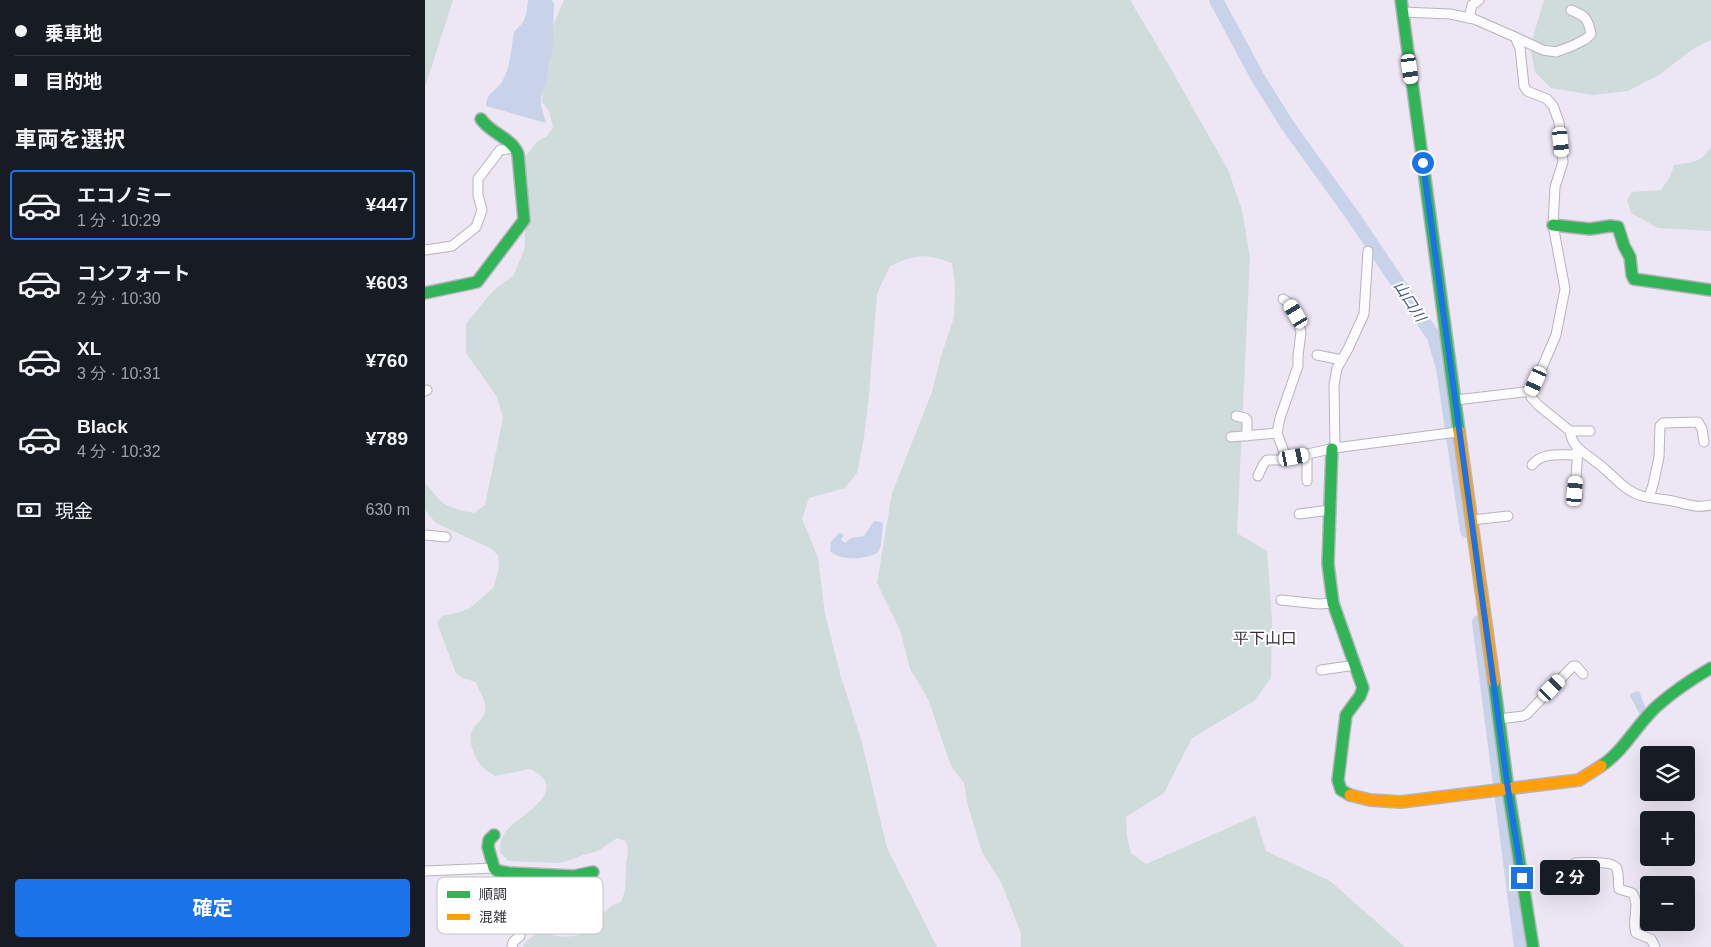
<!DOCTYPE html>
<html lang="ja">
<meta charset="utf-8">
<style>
:root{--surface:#171b24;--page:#20242c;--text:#f1f3f6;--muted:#9ea1a6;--line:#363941;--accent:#1a73e8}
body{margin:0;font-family:Arial,"Noto Sans JP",sans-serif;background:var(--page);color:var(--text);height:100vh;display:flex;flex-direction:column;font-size:19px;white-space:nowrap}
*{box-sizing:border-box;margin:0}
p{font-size:16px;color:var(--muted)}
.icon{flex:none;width:28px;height:28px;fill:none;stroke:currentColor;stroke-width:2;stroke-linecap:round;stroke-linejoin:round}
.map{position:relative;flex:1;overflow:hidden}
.drawer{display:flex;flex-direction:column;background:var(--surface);width:425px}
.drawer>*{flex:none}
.top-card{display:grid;align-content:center;height:110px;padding:0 15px;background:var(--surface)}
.fabs{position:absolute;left:1215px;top:746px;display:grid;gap:10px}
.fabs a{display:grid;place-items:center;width:55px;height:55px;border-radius:5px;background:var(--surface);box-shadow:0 5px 20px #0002;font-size:25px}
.end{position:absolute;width:22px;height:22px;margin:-11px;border:6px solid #1a73e8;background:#fff;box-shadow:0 0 0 2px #fff}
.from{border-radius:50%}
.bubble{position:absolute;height:35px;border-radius:5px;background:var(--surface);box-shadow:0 5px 20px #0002;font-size:16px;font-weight:700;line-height:35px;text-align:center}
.car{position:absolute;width:15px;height:30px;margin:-15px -8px;border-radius:6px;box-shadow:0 0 4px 1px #0007;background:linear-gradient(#fff 24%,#345 0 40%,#fff 0 76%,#345 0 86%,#fff 0)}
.top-card b{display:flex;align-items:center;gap:18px;height:48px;font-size:19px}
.top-card b+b{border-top:1px solid var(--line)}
.top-card i{width:12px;height:12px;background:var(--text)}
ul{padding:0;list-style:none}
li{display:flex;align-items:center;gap:15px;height:70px;margin:0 10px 8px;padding:0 5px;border:2px solid transparent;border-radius:5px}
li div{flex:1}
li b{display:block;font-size:19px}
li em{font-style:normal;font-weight:700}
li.active{border-color:var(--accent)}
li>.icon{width:45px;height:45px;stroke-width:1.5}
h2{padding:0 15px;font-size:22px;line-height:60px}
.pay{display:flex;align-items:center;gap:12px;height:55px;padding:0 15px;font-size:19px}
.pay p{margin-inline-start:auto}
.cta{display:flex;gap:10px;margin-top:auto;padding:10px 15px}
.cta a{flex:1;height:58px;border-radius:5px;background:var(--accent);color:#fff;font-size:20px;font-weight:700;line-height:58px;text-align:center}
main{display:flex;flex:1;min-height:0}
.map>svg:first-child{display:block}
.green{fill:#d0dbdb}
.water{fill:#c8d2e9}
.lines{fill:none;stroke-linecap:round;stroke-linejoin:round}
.river{stroke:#c8d2e9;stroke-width:14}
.street-casing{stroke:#b7b3bd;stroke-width:11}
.fast-casing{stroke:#b7b3bd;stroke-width:14}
.slow-casing{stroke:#b7b3bd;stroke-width:14}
.street{stroke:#fcfbfe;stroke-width:9}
.fast{stroke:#30b455;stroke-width:11}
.slow{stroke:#ff9f0a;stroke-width:11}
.route{stroke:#1a73e8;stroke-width:6}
.labels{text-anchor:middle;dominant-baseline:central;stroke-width:4;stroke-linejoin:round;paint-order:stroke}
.water-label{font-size:15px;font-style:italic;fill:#3f567f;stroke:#fff}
.quarter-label{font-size:16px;fill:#36313b;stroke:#fff}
.key{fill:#fff;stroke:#c3c1c4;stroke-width:1}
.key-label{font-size:14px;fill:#36313b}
</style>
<main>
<section class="drawer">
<div class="top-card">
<b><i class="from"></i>乗車地</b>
<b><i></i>目的地</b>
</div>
<h2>車両を選択</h2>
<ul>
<li class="active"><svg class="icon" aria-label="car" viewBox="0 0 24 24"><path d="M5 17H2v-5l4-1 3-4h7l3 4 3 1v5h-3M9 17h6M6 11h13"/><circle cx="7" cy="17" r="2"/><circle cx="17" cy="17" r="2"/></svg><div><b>エコノミー</b><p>1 分 · 10:29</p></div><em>¥447</em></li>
<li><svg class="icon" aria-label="car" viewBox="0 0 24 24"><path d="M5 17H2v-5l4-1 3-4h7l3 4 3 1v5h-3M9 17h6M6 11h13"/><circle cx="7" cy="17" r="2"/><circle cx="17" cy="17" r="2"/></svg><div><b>コンフォート</b><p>2 分 · 10:30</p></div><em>¥603</em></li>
<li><svg class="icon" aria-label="car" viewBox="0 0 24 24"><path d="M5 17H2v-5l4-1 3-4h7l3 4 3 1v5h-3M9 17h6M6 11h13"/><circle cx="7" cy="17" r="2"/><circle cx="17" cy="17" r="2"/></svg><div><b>XL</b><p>3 分 · 10:31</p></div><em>¥760</em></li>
<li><svg class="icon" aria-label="car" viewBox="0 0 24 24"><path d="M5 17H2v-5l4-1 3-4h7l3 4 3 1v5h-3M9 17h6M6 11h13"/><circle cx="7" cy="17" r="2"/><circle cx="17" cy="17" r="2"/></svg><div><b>Black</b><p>4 分 · 10:32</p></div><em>¥789</em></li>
</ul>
<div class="pay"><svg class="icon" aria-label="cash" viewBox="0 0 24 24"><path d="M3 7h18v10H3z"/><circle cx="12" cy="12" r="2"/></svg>現金<p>630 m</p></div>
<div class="cta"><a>確定</a></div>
</section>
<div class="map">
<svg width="1286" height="947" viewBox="0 0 1286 947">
<rect width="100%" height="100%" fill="#ede7f5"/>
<!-- green -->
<g class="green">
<path d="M0 0H28L0 87Z"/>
<path d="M139 0H705L742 62 803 170 817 210 825 257 812 533 842 551 847 619 846 678 829 701 767 738 739 793 701 817 702 837 706 853 721 864 830 816 841 851 905 881 980 947H596V933L576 882 557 852 543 806 539 783 526 766 503 699 485 669 475 630 452 583 467 493 507 392 516 356 529 317 530 285 527 263C499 253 492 254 465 266L452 294 444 395 439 437 432 473 420 488 384 498 377 519 393 557 400 614 416 677 436 739 462 848 512 947H98C100 941 109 934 116 933 121 933 126 935 131 936 152 938 174 934 179 912L188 905 196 902C202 888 200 882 201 867 201 855 206 852 200 841L192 838 173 851 158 855 143 861 132 863 83 861 75 852C75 843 76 837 82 830 91 819 132 798 119 779 116 775 110 772 106 769L70 776C66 773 60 770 57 767 50 758 42 741 47 731 50 723 58 721 60 712 62 700 54 692 51 682L37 678 31 673 12 623 17 616 32 613 45 608 69 587 74 567 73 555 65 548 11 523 0 510V484C8 490 11 498 17 502 26 509 38 511 49 513L60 505 78 418 72 397 41 353V324L65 294 74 286 88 276 100 248V217L95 163 112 142 122 136 128 128 124 111 117 102 122 52 129 23Z"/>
<path d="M1119 0H1286V40L1268 49 1234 75 1203 91 1168 95 1126 88 1110 72 1105 47Z"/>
<path d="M1286 147V231L1233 228 1206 213 1202 200 1207 192 1236 190 1245 177 1249 165C1267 162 1276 163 1286 147Z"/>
</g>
<!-- water -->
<g class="water">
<path d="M103 0H127L129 4 127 56 124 62 121 83 116 97V106L121 123 61 106C61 92 73 90 78 80 86 65 86 48 89 32 102 20 101 16 103 0Z"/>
<path d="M449 521 456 522 458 524 456 545 453 552C442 560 414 561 405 551L406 542 414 533 419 534 416 540 420 543 426 538 439 536Z"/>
<path d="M1214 691 1221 709V712L1217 715H1215L1205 696 1206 693Z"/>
</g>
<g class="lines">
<!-- river -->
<g class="river">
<path d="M791 0 833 78 863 126 930 219 1009 337 1018 368 1042 531"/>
<path d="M1054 622 1096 947"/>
</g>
<defs>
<g id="street">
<path d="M978 12 1025 14 1049 19 1090 37 1095 48 1099 86 1102 91 1122 99 1128 106 1134 122 1138 162 1130 187 1128 225 1140 289 1131 335 1107 391 1106 397 1113 405 1145 431C1147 448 1159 452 1171 462 1187 473 1198 491 1217 496 1229 499 1241 499 1252 502 1264 505 1273 508 1286 505"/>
<path d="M1044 18 1047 5 1054 0"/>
<path d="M1090 37 1118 50 1131 52 1147 46 1161 39 1166 34C1163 18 1160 16 1146 10"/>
<path d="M0 250 27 246 51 227 57 210 53 195V179L75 150 90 148"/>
<path d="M858 299 865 304 871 314 876 332 873 356V366L855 418 852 433 862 460"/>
<path d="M892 355 917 360"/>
<path d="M0 391 2 390"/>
<path d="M1031 400 1107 391"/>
<path d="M811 416 820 418 822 420V436"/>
<path d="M1145 431H1165"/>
<path d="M806 437 852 433"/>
<path d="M910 448 909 385 912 368 923 349 939 314 943 251"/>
<path d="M882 454V481"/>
<path d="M1107 465C1117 452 1135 455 1149 455L1153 449 1150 491 1153 496"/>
<path d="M833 476 838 465 842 460H862L869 457 910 448 1032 432"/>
<path d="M1224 497 1228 485 1234 457 1235 426 1238 423 1273 422 1277 429 1279 442"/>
<path d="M874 514 905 510"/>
<path d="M1047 520 1083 516"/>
<path d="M0 535 21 537"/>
<path d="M856 600 894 604 908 603"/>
<path d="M896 670 931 665"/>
<path d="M1074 719 1098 716 1102 714 1148 666H1151L1158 674"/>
<path d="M1150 863C1159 863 1189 860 1192 869 1194 875 1193 883 1194 889L1207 893C1216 904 1206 921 1211 933L1226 939 1230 947"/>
<path d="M0 871 69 868"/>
<path d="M84 873V898L88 910"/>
<path d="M130 875 133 898"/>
<path d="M149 876 160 897"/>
<path d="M87 947 88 942 95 936"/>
</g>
<g id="fast">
<path d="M976 0 1034 431"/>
<path d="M1128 225 1165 229 1185 226 1193 227 1199 246 1205 257 1207 275 1209 279 1286 290"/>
<path d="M0 293 52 282 99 220 93 154C86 137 66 134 56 119"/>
<path d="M907 449 903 564 908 603 938 688 935 696 921 715 913 780 916 790 925 795"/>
<path d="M1069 682 1083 789 1108 947"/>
<path d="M1176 766C1199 751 1212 724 1232 706 1248 692 1267 679 1286 668"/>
<path d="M69 835 64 840 63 847 69 868 73 871 84 873 149 876 168 872"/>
</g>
<g id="slow">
<path d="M1034 431 1069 682"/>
<path d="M925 795 945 800 976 802 1154 780 1176 766"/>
</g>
</defs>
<!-- street casing -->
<use href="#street" class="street-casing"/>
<!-- fast casing -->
<use href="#fast" class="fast-casing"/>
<!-- slow casing -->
<use href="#slow" class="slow-casing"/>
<!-- street -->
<use href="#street" class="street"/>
<!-- fast -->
<use href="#fast" class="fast"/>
<!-- slow -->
<use href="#slow" class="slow"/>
</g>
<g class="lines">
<!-- route -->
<path class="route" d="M998 163 1083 789 1097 878"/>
</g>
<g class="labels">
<!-- water labels -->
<g class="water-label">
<text transform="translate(985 301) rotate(57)">山口川</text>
</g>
<!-- quarter labels -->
<g class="quarter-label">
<text x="840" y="638">平下山口</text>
</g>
</g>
<!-- legend -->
<rect x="12" y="877" width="166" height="57" rx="8" class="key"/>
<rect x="22" y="891" width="23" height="7" fill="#30b455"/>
<rect x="22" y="914" width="23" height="6" fill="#ff9f0a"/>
<g class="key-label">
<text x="54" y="899">順調</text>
<text x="54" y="922">混雑</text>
</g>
</svg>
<div class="fabs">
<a><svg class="icon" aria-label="layers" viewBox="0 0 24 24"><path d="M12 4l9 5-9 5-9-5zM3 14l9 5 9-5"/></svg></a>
<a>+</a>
<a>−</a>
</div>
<i class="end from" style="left:998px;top:163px"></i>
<i class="end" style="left:1097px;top:878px"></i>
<div class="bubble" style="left:1115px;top:860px;width:60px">2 分</div>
<i class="car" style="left:985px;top:69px;rotate:172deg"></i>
<i class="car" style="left:1136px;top:142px;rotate:174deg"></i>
<i class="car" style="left:871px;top:314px;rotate:329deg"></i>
<i class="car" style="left:1111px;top:381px;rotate:204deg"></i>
<i class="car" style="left:869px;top:457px;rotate:79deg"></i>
<i class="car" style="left:1150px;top:491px;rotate:5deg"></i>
<i class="car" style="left:1127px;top:688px;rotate:44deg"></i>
</div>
</main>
